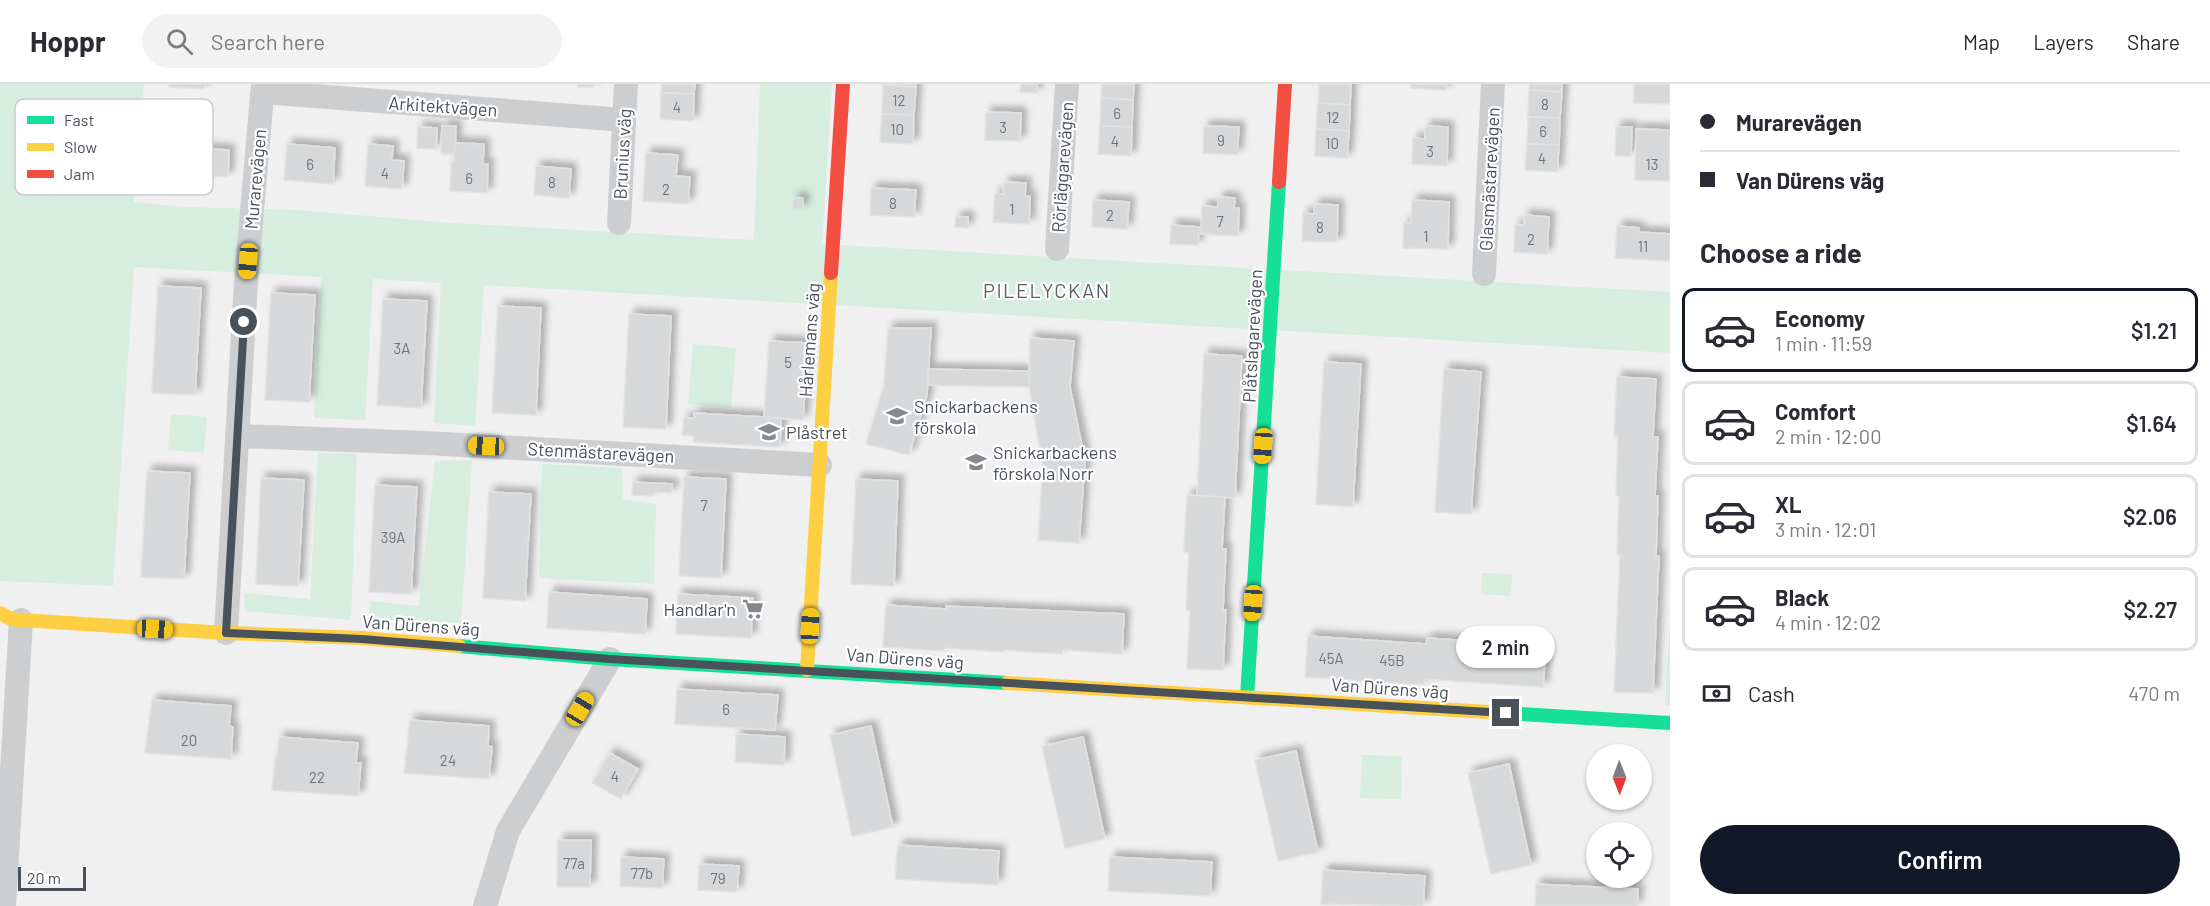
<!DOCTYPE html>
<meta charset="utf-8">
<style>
:root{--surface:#fff;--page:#f2f2f3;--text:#2b2b33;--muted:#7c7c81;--line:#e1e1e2;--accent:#111827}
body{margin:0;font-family:Barlow,sans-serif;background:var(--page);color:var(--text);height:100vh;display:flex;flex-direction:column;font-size:22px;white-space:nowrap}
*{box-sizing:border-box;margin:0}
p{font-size:20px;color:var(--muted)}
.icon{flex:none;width:33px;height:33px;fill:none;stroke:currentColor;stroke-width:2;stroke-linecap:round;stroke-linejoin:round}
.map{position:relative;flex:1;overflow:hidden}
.drawer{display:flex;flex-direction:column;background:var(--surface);width:540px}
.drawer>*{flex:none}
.top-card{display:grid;align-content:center;height:132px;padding:0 30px;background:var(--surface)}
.needle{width:39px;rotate:179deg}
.controls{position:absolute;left:1586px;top:660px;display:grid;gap:12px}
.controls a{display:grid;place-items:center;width:66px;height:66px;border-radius:50%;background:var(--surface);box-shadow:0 2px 4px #0004;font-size:30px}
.scale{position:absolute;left:18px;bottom:15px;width:68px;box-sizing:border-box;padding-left:6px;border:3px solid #49515a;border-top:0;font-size:16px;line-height:21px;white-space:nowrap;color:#49515a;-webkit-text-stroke:4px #fff;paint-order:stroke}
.end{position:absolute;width:27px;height:27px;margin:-14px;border:8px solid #49515a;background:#fff;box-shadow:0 0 0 3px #fff}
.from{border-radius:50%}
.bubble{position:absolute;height:42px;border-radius:21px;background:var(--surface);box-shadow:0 2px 4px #0004;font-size:20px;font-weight:600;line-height:42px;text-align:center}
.car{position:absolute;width:18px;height:36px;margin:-18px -9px;border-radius:8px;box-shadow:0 0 4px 2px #0007;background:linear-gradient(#f5c518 24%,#345 0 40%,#f5c518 0 76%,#345 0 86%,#f5c518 0)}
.top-card b{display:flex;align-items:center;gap:21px;height:57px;font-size:22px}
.top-card b+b{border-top:2px solid var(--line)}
.top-card i{width:15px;height:15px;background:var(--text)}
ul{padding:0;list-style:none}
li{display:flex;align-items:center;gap:18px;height:84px;margin:0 12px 9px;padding:0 18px;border:3px solid var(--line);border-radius:12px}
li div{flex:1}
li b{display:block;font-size:22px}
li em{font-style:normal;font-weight:600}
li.selected{border-color:var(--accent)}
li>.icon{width:54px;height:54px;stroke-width:1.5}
h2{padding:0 30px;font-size:27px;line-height:72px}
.pay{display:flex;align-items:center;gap:15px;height:66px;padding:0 30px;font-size:22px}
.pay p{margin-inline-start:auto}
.button{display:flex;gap:12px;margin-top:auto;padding:12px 30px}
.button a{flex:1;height:69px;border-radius:36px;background:var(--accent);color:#fff;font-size:24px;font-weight:600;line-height:69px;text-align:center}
header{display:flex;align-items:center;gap:36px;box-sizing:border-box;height:84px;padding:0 30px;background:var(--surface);border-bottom:2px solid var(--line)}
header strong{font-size:28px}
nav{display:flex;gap:33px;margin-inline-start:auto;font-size:21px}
.search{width:420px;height:54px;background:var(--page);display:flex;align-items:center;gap:15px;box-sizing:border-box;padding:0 21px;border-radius:33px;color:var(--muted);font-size:22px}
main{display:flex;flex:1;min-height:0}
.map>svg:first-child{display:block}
.green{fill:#d7ede0}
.building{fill:#d7d8d9;stroke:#e1e2e2;stroke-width:1.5;filter:url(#shadow)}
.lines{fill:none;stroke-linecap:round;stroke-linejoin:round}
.street{stroke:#ccced0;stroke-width:24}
.fast{stroke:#16e098;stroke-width:14}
.slow{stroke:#ffcf43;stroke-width:14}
.jam{stroke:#f24e42;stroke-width:14}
.route{stroke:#49515a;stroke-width:8}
.labels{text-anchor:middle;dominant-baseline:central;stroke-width:4.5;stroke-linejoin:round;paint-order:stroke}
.number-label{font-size:15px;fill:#6e747b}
.street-label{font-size:18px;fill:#49515a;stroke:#fff}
.poi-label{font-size:18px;fill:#49515a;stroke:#fff;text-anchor:start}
.neighbourhood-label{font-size:20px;letter-spacing:1.5px;fill:#5c5e62;stroke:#fff}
.key{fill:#fff;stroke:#c8cbce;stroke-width:1.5}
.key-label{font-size:16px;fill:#49515a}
</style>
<header>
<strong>Hoppr</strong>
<div class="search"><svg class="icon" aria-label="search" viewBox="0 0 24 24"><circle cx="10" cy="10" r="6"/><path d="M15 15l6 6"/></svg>Search here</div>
<nav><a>Map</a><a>Layers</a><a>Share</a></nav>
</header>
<main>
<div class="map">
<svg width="1670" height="822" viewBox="0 0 1670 822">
<defs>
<filter id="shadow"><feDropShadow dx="5.5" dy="-5.5" stdDeviation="3" flood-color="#0004"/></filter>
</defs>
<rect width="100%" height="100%" fill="#f0f0f0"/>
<!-- green -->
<g class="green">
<path d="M0 0H144L134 118 185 123 297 126 453 139 754 156 760 0H832L822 160 1670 208V269L484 201 475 342 434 339 441 199 373 195 365 336 314 334 321 193 134 183 113 502 0 497Z"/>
<path d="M693 260 736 264 731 324 688 320Z"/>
<path d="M171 330 207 333 204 369 168 366Z"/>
<path d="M318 369 357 370 351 536 245 527 244 509 310 515Z"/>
<path d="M472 376 461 539 369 534 371 517 419 522 435 377Z"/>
<path d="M542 380 622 384 623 415 656 420 654 500 539 494Z"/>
<path d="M1482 489 1512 490 1511 512 1481 510Z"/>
<path d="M1670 539V621H1665Z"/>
<path d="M1362 671 1402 672 1401 715 1360 714Z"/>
</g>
<!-- building -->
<g class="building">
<path d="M169 0H205L204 5 169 3Z"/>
<path d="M578 0H594L593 3H578Z"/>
<path d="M662 0H695L694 10 661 9Z"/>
<path d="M883 0H916V3Z"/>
<path d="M1021 0H1037V9L1020 8Z"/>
<path d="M1102 0H1134L1133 16 1101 14Z"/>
<path d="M1319 0H1351L1350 21 1318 19Z"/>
<path d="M1411 0H1446V6L1411 4Z"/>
<path d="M1530 0H1562V8L1529 6Z"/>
<path d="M1634 0H1670V20L1634 19Z"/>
<path d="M883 1 916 3 914 31 882 30Z"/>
<path d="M1529 6 1562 8 1560 34 1528 33Z"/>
<path d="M661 9 694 10 693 37 660 35Z"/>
<path d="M1101 14 1133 16 1132 43 1100 42Z"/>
<path d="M1318 19 1350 21 1349 47 1316 45Z"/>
<path d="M986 28 1021 29 1020 57 985 56Z"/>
<path d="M882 30 914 31 913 60 880 58Z"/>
<path d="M1528 33 1560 34 1559 61 1527 60Z"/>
<path d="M442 42H456L455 70H441Z"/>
<path d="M1100 42 1132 43 1131 72 1098 70Z"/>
<path d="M1204 42 1239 43 1237 71 1203 69Z"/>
<path d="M1425 42 1448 43 1447 82 1412 80 1413 54 1425 55Z"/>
<path d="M418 43 437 44 436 65 417 64Z"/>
<path d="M1616 43H1632L1631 72H1615Z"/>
<path d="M1316 45 1349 47 1347 74 1315 72Z"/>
<path d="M1636 45 1670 46 1669 97 1635 96Z"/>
<path d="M455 59 484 60 483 80H488L487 109 450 107 451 79H454Z"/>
<path d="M287 60 335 64 333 100 284 96Z"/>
<path d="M368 60 393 62 392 76 404 77 402 105 365 102Z"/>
<path d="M1527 60 1559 61 1557 88 1525 86Z"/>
<path d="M193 64 229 66 228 93 191 91Z"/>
<path d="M646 69 678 71 676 92 690 93 688 120 643 117Z"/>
<path d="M536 82 571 85 569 114 534 111Z"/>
<path d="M1004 98 1026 99 1025 112H1030L1029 140 993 138 995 110H1003Z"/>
<path d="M871 104 916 106 914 133 870 131Z"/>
<path d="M1218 113 1235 114 1234 124H1239L1238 152 1201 150 1202 122 1218 123Z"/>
<rect x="793" y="114" width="10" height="11"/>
<path d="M1093 116 1129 118 1127 145 1092 143Z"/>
<path d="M1412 116 1449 118 1448 165 1403 164 1404 139H1411Z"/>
<path d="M1314 120 1338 121 1337 158 1302 157 1303 129 1314 130Z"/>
<path d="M1524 131 1549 133 1547 170 1514 168 1515 141H1524Z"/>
<path d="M956 133H968V144L955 143Z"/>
<path d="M1171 141 1199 143 1198 161 1170 160Z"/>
<path d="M1617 142 1639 144 1638 148 1670 150V177L1615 174Z"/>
<path d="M158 202 201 204 195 311 152 309Z"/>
<path d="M271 209 315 211 309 318 265 316Z"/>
<path d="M383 215 427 217 421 324 377 321Z"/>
<path d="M498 222 541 224 536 331 492 329Z"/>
<path d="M629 230 671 232 666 345 623 343Z"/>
<path d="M888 244H931L927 311 909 371 866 360 884 301Z"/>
<path d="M1030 254 1074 257 1070 303 1085 376 1079 459 1038 456 1043 384 1029 303Z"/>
<path d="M769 257 808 259 803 336 764 333Z"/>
<path d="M1204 270 1242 272 1235 414 1197 412Z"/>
<path d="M1324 278 1361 280 1353 423 1316 420Z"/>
<path d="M928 285 1029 287V303L928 301Z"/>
<path d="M1444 285 1481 288 1471 430 1435 428Z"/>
<path d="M1617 293 1656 295 1653 353H1658L1655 412H1658L1656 472H1659L1653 609 1614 608 1620 471H1617L1619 412H1616L1618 352H1614Z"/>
<path d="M694 329 781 334 780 363 693 358V352L682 351 684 334H694Z"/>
<path d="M147 387 190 389 184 495 141 493Z"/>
<path d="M684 393 726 395 721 494 679 492Z"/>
<path d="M261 394 304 396 298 502 256 500Z"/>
<path d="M856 395 898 397 894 502 851 500Z"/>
<path d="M633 398 672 400V409L655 408 651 412 632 411Z"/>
<path d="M375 401 417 403 411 510 369 508Z"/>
<path d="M489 408 531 410 525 517 483 514Z"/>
<path d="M1187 411 1225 413 1222 465H1226L1223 526H1226L1223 586 1187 585 1190 527 1186 526 1189 468H1184Z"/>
<path d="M549 508 647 515 645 550 547 544Z"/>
<path d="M678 510 753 514 751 554 676 550Z"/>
<path d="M886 521 946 525V522L1124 530 1122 570 1063 566 1062 570 1004 566 1003 568 945 564 944 567 883 563Z"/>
<path d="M1308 552 1426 560 1427 554 1546 562 1543 603 1424 595V601L1305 593Z"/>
<path d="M677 605 778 611 775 646 675 640Z"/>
<path d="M152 616 231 622 229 642 233 643 231 675 145 669Z"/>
<path d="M410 636 489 642 488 662 492 663 489 695 404 689Z"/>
<path d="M871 642 893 743 852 752 830 651Z"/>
<path d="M736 650 785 653 784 681 735 678Z"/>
<path d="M279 653 358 659 356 679H361L358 712 272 706 275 673H277Z"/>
<path d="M1083 653 1105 755 1065 764 1042 662Z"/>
<path d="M1296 667 1318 768 1278 777 1255 676Z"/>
<path d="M610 669 638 685 621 715 592 699Z"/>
<path d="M1509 680 1531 781 1491 790 1468 689Z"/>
<path d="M558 756H591L590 803H557Z"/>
<path d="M898 761 999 767 997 801 895 795Z"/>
<path d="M621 773 664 775 662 804 620 802Z"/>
<path d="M1110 773 1212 778 1210 812 1108 807Z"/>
<path d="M699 780 739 782 737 808 698 806Z"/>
<path d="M1323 786 1425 792 1423 822 1321 820Z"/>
<path d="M1536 800 1638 805 1637 822H1535Z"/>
</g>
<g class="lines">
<!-- street -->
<g class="street">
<path d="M263 8 624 36"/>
<path d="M619 139 626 0"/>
<path d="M1057 165 1067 0"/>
<path d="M1484 190 1493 0"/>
<path d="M238 352 427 359 820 381"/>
<path d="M226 549 246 197 263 0"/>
<path d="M4 822 21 536"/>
<path d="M485 822 508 747 610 575"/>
</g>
<!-- fast -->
<g class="fast">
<path d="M459 562 610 575 1007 599"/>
<path d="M1247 613 1279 98"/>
<path d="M1505 629 1670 639"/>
</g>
<!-- slow -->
<g class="slow">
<path d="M0 529 11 535 21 536 226 549 362 554 459 562"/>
<path d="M807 586 831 189"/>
<path d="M1007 599 1505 629"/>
</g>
<!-- jam -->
<g class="jam">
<path d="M1279 98 1285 0"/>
<path d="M831 189 843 0"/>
</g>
</g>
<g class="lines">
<!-- route -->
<path class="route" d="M244 238 226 549 362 555 610 575 1506 629"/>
</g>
<!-- icons -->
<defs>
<symbol id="school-bare" viewBox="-9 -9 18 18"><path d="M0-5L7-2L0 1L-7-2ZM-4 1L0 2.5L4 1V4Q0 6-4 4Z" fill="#83898e" stroke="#fff" stroke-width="2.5" paint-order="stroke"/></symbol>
<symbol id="supermarket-bare" viewBox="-9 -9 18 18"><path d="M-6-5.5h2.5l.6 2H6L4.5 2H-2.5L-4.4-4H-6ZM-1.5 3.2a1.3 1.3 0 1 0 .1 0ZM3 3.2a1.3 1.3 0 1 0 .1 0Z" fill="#83898e" stroke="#fff" stroke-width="2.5" paint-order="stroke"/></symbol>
</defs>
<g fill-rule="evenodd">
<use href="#school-bare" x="882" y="317" width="30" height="30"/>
<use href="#school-bare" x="754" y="333" width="30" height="30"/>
<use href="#school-bare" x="961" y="363" width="30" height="30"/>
<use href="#supermarket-bare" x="738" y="510" width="30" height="30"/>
</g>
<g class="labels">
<!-- number labels -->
<g class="number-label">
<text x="899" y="16">12</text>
<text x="1545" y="20">8</text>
<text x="677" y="23">4</text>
<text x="1117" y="29">6</text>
<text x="1333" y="33">12</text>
<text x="1003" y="43">3</text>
<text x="897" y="45">10</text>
<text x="1543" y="47">6</text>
<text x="1221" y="56">9</text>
<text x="1115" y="57">4</text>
<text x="1332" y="59">10</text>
<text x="1430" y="67">3</text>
<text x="1542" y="74">4</text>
<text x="310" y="80">6</text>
<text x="1652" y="80">13</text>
<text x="385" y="89">4</text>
<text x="469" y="94">6</text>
<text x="552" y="98">8</text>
<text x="666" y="105">2</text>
<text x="893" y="119">8</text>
<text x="1012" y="125">1</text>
<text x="1110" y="131">2</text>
<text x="1220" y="137">7</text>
<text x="1320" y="143">8</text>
<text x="1426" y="152">1</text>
<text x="1531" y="155">2</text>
<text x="1643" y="162">11</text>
<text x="402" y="264">3A</text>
<text x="788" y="278">5</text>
<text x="704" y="421">7</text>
<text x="393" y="453">39A</text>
<text x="1331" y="574">45A</text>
<text x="1392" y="576">45B</text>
<text x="726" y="625">6</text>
<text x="189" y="656">20</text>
<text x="448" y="676">24</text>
<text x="615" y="692">4</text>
<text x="317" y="693">22</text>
<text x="574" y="779">77a</text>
<text x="642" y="789">77b</text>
<text x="718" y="794">79</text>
</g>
<!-- street labels -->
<g class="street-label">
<text transform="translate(443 22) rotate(4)">Arkitektvägen</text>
<text transform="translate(622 70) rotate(-87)">Brunius väg</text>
<text transform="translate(1062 83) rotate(-86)">Rörläggarevägen</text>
<text transform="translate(255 95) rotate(-85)">Murarevägen</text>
<text transform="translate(1489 95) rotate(-87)">Glasmästarevägen</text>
<text transform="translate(1252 252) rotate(-87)">Plåtslagarevägen</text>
<text transform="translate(809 256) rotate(-86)">Hårlemans väg</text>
<text transform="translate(601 368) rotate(3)">Stenmästarevägen</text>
<text transform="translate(421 541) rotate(4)">Van Dürens väg</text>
<text transform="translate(905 574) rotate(4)">Van Dürens väg</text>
<text transform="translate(1390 604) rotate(4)">Van Dürens väg</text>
</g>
<!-- poi labels -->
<g class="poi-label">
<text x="914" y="322">Snickarbackens<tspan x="914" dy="21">förskola</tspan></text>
<text x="786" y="348">Plåstret</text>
<text x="993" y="368">Snickarbackens<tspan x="993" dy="21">förskola Norr</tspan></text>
<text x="736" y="525" text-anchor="end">Handlar'n</text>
</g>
<!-- neighbourhood labels -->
<g class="neighbourhood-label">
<text x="1047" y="206">PILELYCKAN</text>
</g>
</g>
<!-- legend -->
<rect x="15" y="15" width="198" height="96" rx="9" class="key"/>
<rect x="27" y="32" width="27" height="8" fill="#16e098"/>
<rect x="27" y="59" width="27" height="8" fill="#ffcf43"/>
<rect x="27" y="86" width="27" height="8" fill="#f24e42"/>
<g class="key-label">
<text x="64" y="42">Fast</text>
<text x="64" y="69">Slow</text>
<text x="64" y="96">Jam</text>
</g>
</svg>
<div class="controls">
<a><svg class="needle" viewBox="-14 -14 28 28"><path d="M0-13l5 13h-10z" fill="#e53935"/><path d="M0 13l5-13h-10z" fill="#7c7c81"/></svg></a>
<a><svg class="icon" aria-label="locate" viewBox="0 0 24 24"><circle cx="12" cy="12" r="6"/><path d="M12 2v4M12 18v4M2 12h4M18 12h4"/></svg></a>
</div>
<div class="scale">20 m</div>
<i class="end from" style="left:244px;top:238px"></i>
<i class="end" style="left:1506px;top:629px"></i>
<div class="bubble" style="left:1456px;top:542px;width:99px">2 min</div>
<i class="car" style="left:248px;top:177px;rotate:184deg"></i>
<i class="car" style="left:486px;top:362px;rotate:273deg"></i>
<i class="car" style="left:1263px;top:362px;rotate:184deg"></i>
<i class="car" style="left:1253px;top:519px;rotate:184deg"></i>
<i class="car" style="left:810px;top:542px;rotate:3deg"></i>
<i class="car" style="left:155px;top:545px;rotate:93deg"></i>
<i class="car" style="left:580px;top:625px;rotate:31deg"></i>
</div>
<section class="drawer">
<div class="top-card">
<b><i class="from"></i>Murarevägen</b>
<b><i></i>Van Dürens väg</b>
</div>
<h2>Choose a ride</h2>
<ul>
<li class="selected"><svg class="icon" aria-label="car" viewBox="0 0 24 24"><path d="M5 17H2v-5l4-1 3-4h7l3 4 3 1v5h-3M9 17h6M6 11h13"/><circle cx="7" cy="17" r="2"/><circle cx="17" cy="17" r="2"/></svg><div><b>Economy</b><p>1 min · 11:59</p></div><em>$1.21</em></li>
<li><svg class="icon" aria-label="car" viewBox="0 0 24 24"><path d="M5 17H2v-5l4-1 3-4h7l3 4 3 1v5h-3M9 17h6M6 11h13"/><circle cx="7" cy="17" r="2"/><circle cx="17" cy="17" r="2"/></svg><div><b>Comfort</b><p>2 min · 12:00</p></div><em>$1.64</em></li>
<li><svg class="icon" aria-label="car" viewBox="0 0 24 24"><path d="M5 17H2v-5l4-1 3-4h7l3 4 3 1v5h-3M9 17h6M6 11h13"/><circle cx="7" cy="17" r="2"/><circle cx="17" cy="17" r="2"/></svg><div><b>XL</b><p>3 min · 12:01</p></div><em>$2.06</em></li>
<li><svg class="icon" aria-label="car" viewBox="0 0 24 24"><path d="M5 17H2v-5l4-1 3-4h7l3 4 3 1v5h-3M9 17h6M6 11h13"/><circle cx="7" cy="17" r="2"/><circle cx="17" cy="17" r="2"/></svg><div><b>Black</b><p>4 min · 12:02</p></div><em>$2.27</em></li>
</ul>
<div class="pay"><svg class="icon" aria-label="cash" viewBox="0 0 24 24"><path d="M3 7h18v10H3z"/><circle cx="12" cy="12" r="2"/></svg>Cash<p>470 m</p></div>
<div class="button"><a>Confirm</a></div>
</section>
</main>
